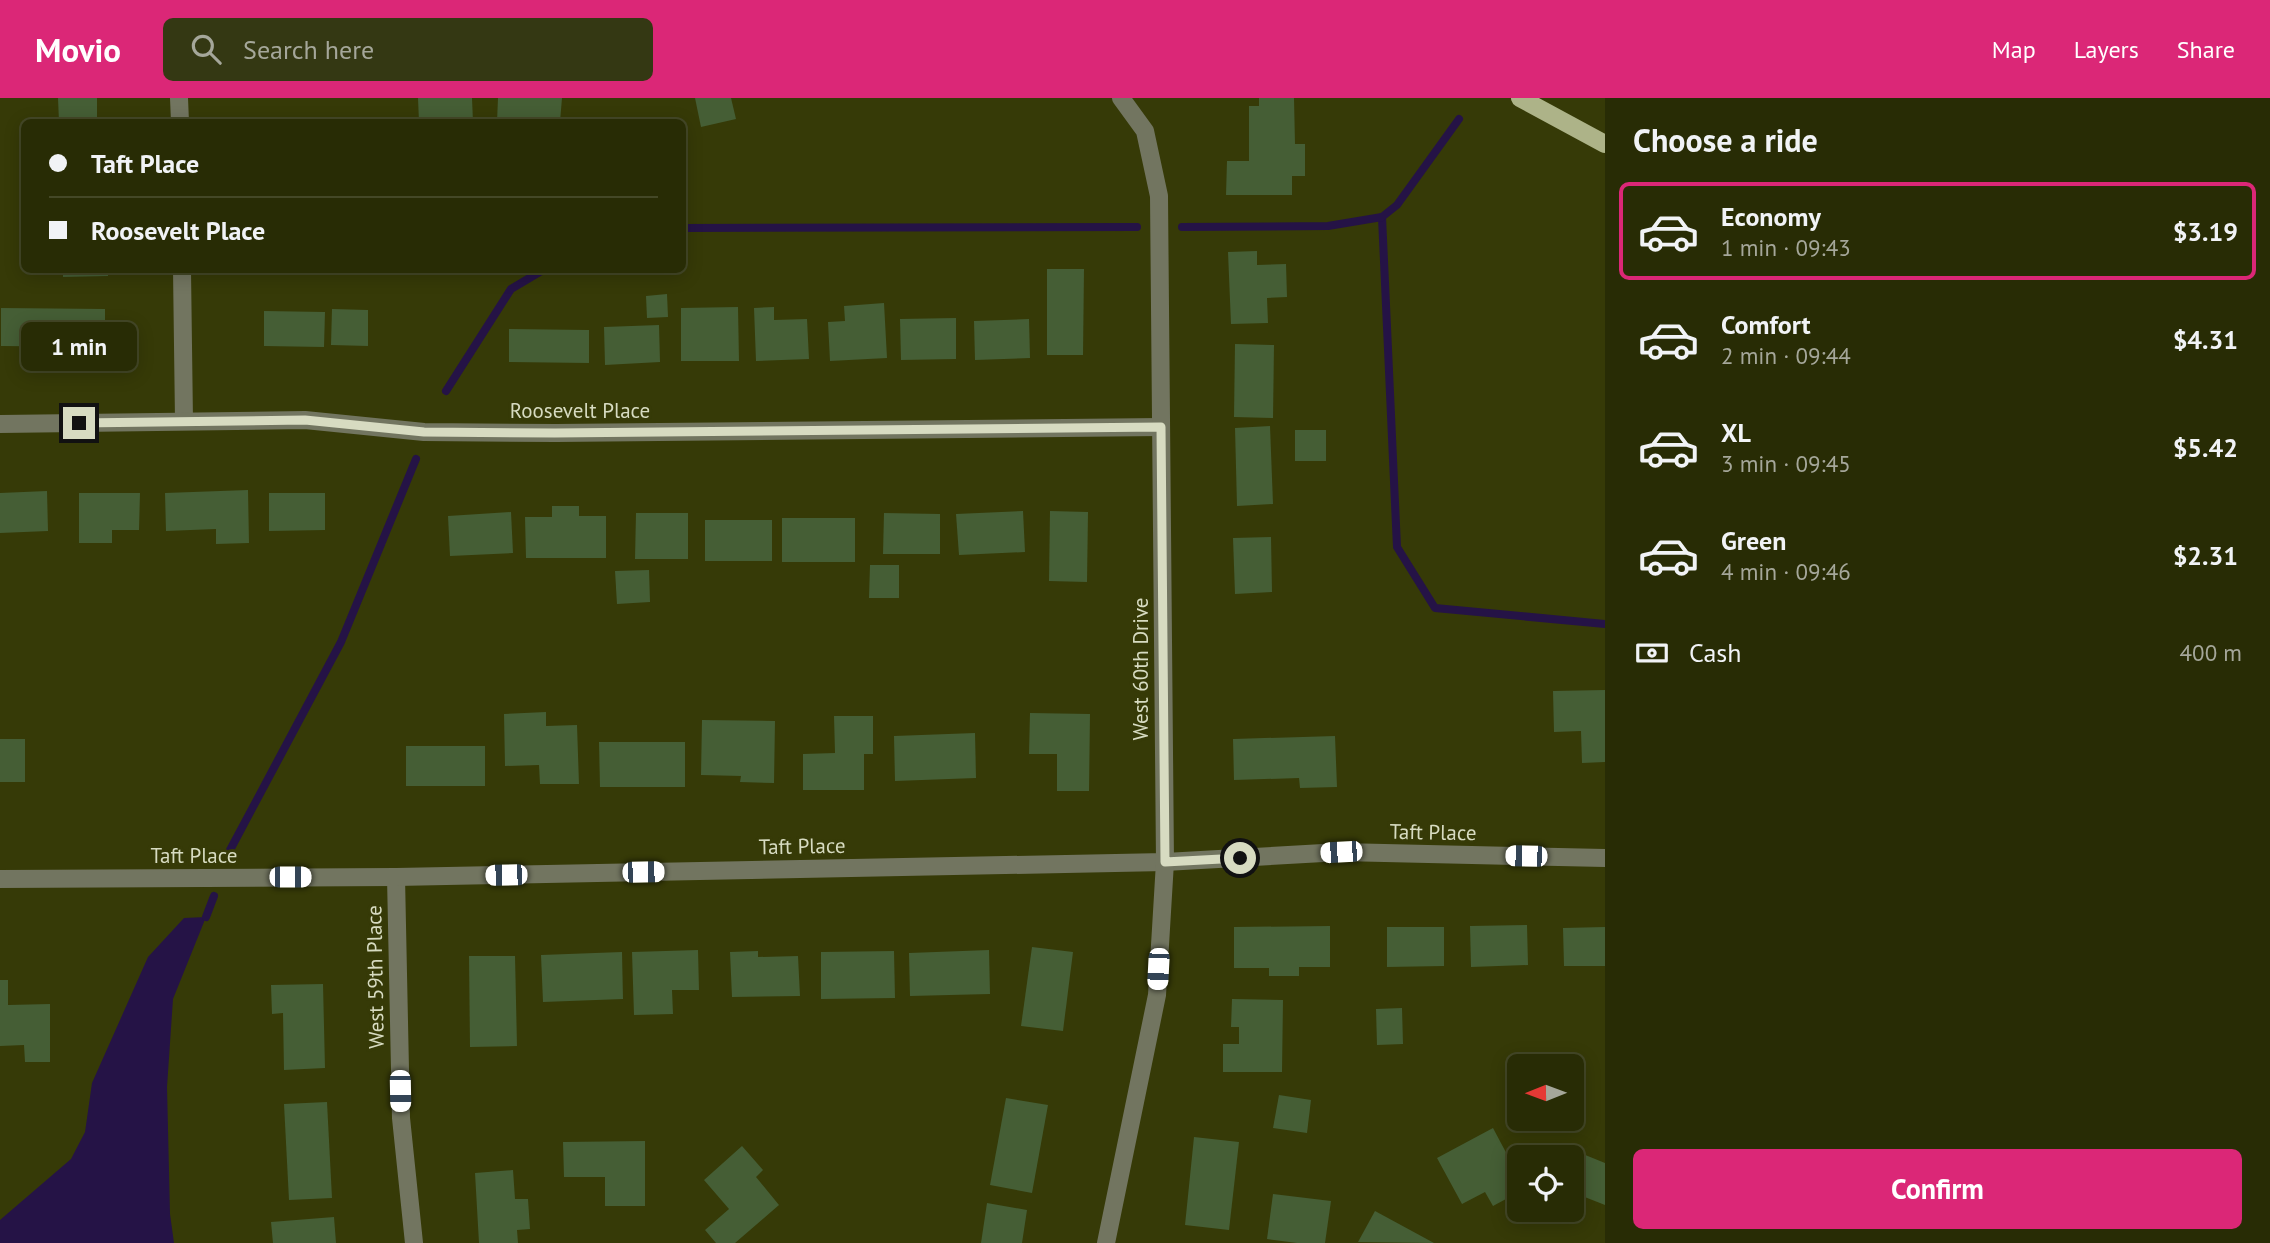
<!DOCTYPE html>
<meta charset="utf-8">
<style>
:root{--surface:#282c05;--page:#343813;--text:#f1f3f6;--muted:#a5a79a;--line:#444827;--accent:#db2777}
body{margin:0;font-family:"PT Sans",sans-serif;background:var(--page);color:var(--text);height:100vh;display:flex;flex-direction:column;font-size:26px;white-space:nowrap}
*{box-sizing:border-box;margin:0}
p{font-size:23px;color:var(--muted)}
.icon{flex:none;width:38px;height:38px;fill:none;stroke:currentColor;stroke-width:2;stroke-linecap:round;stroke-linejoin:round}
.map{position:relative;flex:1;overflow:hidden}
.side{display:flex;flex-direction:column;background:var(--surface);width:665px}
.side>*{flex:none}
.guide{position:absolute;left:21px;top:21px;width:665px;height:154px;border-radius:10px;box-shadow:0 4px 18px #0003,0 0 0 2px var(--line);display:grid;align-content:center;height:154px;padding:0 28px;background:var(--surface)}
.needle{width:46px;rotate:269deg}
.fabs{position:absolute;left:1507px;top:956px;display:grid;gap:14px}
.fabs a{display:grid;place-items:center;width:77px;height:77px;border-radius:10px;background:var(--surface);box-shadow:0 4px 18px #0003,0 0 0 2px var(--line);font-size:35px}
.end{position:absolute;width:32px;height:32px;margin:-16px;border:9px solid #d7dbc1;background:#111;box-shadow:0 0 0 4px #111}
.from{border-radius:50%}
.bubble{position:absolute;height:49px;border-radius:10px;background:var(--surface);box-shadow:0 4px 18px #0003,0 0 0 2px var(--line);font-size:23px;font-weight:700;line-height:49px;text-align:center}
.car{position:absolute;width:21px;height:42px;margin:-21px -10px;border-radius:9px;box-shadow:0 0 5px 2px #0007;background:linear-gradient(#fff 24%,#345 0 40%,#fff 0 76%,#345 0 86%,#fff 0)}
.guide b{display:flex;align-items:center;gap:24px;height:66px;font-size:26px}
.guide b+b{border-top:2px solid var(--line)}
.guide i{width:18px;height:18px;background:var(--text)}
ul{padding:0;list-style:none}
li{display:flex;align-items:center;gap:21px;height:98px;margin:0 14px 10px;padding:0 14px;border:4px solid transparent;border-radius:10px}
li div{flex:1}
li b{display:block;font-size:26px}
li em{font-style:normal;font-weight:700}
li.selected{border-color:var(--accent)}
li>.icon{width:63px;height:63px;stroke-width:1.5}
h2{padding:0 28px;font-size:32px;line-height:84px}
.pay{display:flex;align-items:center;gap:18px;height:77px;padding:0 28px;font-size:26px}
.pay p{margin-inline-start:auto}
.primary-button{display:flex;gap:14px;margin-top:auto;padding:14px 28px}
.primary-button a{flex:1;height:80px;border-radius:10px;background:var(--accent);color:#fff;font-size:28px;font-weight:700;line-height:80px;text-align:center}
header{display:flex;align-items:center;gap:42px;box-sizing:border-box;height:98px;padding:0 35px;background:var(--accent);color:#fff}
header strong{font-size:33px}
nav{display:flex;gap:38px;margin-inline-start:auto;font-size:24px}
.search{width:490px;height:63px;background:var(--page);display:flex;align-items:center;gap:18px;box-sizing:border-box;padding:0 24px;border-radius:10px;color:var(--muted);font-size:26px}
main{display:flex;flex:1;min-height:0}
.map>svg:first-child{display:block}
.water{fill:#251346}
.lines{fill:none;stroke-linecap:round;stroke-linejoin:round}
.stream{stroke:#251346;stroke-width:8}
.building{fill:#455e35}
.minor{stroke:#727560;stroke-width:18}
.major{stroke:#adb388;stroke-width:18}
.route{stroke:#d7dbc1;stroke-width:9}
.labels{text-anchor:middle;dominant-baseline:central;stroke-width:6;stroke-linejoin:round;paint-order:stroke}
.street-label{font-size:21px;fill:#d7dbc1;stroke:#363a07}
</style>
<header>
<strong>Movio</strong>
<div class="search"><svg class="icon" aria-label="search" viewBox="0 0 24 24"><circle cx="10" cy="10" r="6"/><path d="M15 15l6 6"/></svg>Search here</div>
<nav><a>Map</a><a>Layers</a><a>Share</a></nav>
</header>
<main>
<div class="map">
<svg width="1605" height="1145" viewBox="0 0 1605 1145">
<rect width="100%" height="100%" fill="#363a07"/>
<!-- water -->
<path class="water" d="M206 819 173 901 167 989 170 1116 174 1145H0V1122L71 1061 85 1034 92 985 148 859 184 820Z"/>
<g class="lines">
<!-- stream -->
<g class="stream">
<path d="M1382 119 1397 449 1435 510 1605 526"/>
<path d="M1182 129 1328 128 1382 119 1397 107 1459 21"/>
<path d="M682 130 1137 129"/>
<path d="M446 293 511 191 543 172"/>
<path d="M229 754 341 544 416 361"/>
<path d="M206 819 214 798"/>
</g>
</g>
<!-- building -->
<g class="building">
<path d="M58 0H97V24H59Z"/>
<path d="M418 0H472L473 24H419Z"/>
<path d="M498 0H562L560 24H497Z"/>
<path d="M695 0H731L736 21 701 29Z"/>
<path d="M1259 0H1294L1295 46H1305V78H1292V97H1226L1227 63H1249V8H1259Z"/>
<path d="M1257 153V167L1286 166 1287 199 1267 200 1268 225 1231 226 1228 154Z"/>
<path d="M1047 171H1084L1083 257H1047Z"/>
<path d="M63 172H108V178L63 179Z"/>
<path d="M667 196 668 219 647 220 646 198Z"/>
<path d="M884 205 887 260 830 263 828 224 845 223 844 208Z"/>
<path d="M738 209 739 263H681V210Z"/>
<path d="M774 209V222L807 221 809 261 756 263 754 210Z"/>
<path d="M1 210 105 211V249L1 248Z"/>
<path d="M332 211 368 212V248L331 247Z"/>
<path d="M264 213 325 214 324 249 264 248Z"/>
<path d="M956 220V261L901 262 900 221Z"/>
<path d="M1029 221 1030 260 975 262 974 223Z"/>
<path d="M659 227 660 264 605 267 604 229Z"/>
<path d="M509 231 589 232V265L509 264Z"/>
<path d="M1235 246 1274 247 1273 320 1234 319Z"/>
<path d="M1270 328 1273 406 1237 408 1235 330Z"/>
<rect x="1295" y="332" width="31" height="31"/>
<path d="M248 392 249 445 216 446V431L166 433 165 395Z"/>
<path d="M47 393 48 433 0 435V395Z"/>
<path d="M79 395H140L139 432H112V445H79Z"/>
<path d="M269 395H325V432L269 433Z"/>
<path d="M552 408H579V418H606V460H526L525 419H552Z"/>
<path d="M1023 413 1025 454 959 457 956 416Z"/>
<path d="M1050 413 1088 414 1087 484 1049 483Z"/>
<path d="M511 414 513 455 450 458 448 418Z"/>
<path d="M636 415H688V461H635Z"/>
<path d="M884 415 940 416V456H883Z"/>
<rect x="782" y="420" width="73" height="44"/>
<rect x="705" y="422" width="67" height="41"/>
<path d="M1271 439 1272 494 1235 496 1233 440Z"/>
<path d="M870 467H899V500H869Z"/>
<path d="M649 472 650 504 617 506 615 473Z"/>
<path d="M1605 592V664L1582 665 1581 633 1554 634 1553 593Z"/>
<path d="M546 614V628L577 627 579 686H540L539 667 505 668 504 616Z"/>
<path d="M1030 615 1090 616 1089 693H1057V656H1029Z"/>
<path d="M834 618H873V656H864V692H803V656L835 655Z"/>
<path d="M702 622 775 623 774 685 740 684 741 678 701 677Z"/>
<path d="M975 635 976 680 895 683 894 638Z"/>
<path d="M1335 638 1337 689 1300 690 1299 680 1234 682 1233 641Z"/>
<rect x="0" y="641" width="25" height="43"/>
<path d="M599 644H685V689H600Z"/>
<rect x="406" y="648" width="79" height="40"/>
<path d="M1527 827 1528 867 1471 869 1470 828Z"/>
<path d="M1330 828V869H1299V878H1269V870H1234V829Z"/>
<path d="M1387 829H1444V868L1387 869Z"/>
<path d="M1605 829V868H1564L1563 830Z"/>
<path d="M1032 849 1073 854 1063 933 1021 928Z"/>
<path d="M698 852 699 892H672L673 916 634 917 632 854Z"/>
<path d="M989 852 990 896 910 898 909 855Z"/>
<path d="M758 853V859L798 858 800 898 732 899 730 854Z"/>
<path d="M894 853 895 900 821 901V854Z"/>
<path d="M622 854 623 901 543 904 541 857Z"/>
<path d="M469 858H515L517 948 470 949Z"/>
<path d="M0 882H8V907L50 906V964H25L24 947 0 948Z"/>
<path d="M323 886 325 970 284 972 283 915 272 916 271 887Z"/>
<path d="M1232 901 1283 902 1282 974H1223V946H1239V929H1231Z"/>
<path d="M1402 910 1403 946 1377 947 1376 911Z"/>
<path d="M1279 997 1311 1002 1307 1035 1273 1030Z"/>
<path d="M1006 1000 1048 1007 1032 1095 990 1087Z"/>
<path d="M327 1004 332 1100 289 1102 284 1006Z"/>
<path d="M1493 1030 1519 1079V1094L1493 1108 1485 1094 1462 1106 1437 1060Z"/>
<path d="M1194 1039 1239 1044 1229 1132 1185 1127Z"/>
<path d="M645 1043V1108H605V1079H564L563 1044Z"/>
<path d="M742 1048 763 1072 756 1079 779 1107 735 1145H716L705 1132 729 1111 704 1082Z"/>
<path d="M1568 1050 1605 1065V1107L1572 1094V1059H1565Z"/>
<path d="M513 1072 515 1101H528L530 1131 517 1132 518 1145H479L475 1075Z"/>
<path d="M1273 1096 1331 1103 1325 1145H1297L1267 1141Z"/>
<path d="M987 1105 1027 1112 1022 1145H981Z"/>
<path d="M1375 1113 1434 1145 1358 1144Z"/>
<path d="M334 1119 336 1145H273L271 1124Z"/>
</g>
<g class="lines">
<!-- minor -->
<g class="minor">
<path d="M179 0 180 24"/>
<path d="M182 172 184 323"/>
<path d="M0 326 305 322 424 334 556 335 1161 329"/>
<path d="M396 779 401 1020 414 1145"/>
<path d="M0 781 396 779 1165 764 1341 754 1605 760"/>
<path d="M1106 1145 1157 897 1165 764 1159 98 1145 33 1121 0"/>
</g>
<!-- major -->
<path class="major" d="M1520 0 1605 46"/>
</g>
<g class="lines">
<!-- route -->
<path class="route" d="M79 325 305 322 424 334 555 335 1161 329 1165 764 1240 760"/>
</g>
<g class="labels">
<!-- street labels -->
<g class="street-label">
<text x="580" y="312">Roosevelt Place</text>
<text transform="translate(1140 571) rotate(-90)">West 60th Drive</text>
<text transform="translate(1433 734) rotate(1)">Taft Place</text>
<text transform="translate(802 748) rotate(-1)">Taft Place</text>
<text x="194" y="757">Taft Place</text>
<text transform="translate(375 879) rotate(-91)">West 59th Place</text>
</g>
</g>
</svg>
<div class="fabs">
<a><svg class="needle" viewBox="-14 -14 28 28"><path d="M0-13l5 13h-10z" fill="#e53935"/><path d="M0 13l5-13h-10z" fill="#a5a79a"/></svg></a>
<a><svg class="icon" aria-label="locate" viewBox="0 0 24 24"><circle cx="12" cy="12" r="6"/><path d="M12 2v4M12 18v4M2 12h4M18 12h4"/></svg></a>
</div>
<i class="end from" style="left:1240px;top:760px"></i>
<i class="end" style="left:79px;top:325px"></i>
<div class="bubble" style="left:21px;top:224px;width:116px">1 min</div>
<i class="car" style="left:1341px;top:754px;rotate:267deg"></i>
<i class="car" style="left:1526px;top:758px;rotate:271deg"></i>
<i class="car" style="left:643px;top:774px;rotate:89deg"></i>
<i class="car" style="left:506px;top:777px;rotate:269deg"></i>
<i class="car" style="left:290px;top:779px;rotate:90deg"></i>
<i class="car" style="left:1158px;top:871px;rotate:183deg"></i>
<i class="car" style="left:400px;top:993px;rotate:179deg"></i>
<div class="guide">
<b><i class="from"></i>Taft Place</b>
<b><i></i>Roosevelt Place</b>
</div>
</div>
<section class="side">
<h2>Choose a ride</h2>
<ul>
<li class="selected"><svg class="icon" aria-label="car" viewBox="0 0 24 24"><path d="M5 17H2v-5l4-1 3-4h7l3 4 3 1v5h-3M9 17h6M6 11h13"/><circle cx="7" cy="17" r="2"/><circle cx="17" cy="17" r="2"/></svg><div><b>Economy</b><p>1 min · 09:43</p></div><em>$3.19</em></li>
<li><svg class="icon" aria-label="car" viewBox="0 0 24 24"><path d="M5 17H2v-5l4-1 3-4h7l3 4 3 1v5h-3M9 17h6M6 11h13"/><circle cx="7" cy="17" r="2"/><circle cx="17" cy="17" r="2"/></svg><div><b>Comfort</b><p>2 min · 09:44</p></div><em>$4.31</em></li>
<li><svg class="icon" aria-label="car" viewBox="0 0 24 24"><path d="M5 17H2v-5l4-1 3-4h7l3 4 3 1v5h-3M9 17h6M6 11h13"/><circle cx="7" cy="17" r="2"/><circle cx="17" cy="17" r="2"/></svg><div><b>XL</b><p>3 min · 09:45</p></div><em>$5.42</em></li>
<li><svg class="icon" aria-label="car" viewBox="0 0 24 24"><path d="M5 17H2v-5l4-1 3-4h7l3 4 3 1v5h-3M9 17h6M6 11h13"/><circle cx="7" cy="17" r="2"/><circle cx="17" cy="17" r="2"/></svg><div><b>Green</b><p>4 min · 09:46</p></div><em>$2.31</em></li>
</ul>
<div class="pay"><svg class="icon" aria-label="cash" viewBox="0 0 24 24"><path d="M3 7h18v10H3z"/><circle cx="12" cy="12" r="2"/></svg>Cash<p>400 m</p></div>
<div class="primary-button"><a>Confirm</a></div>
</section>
</main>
